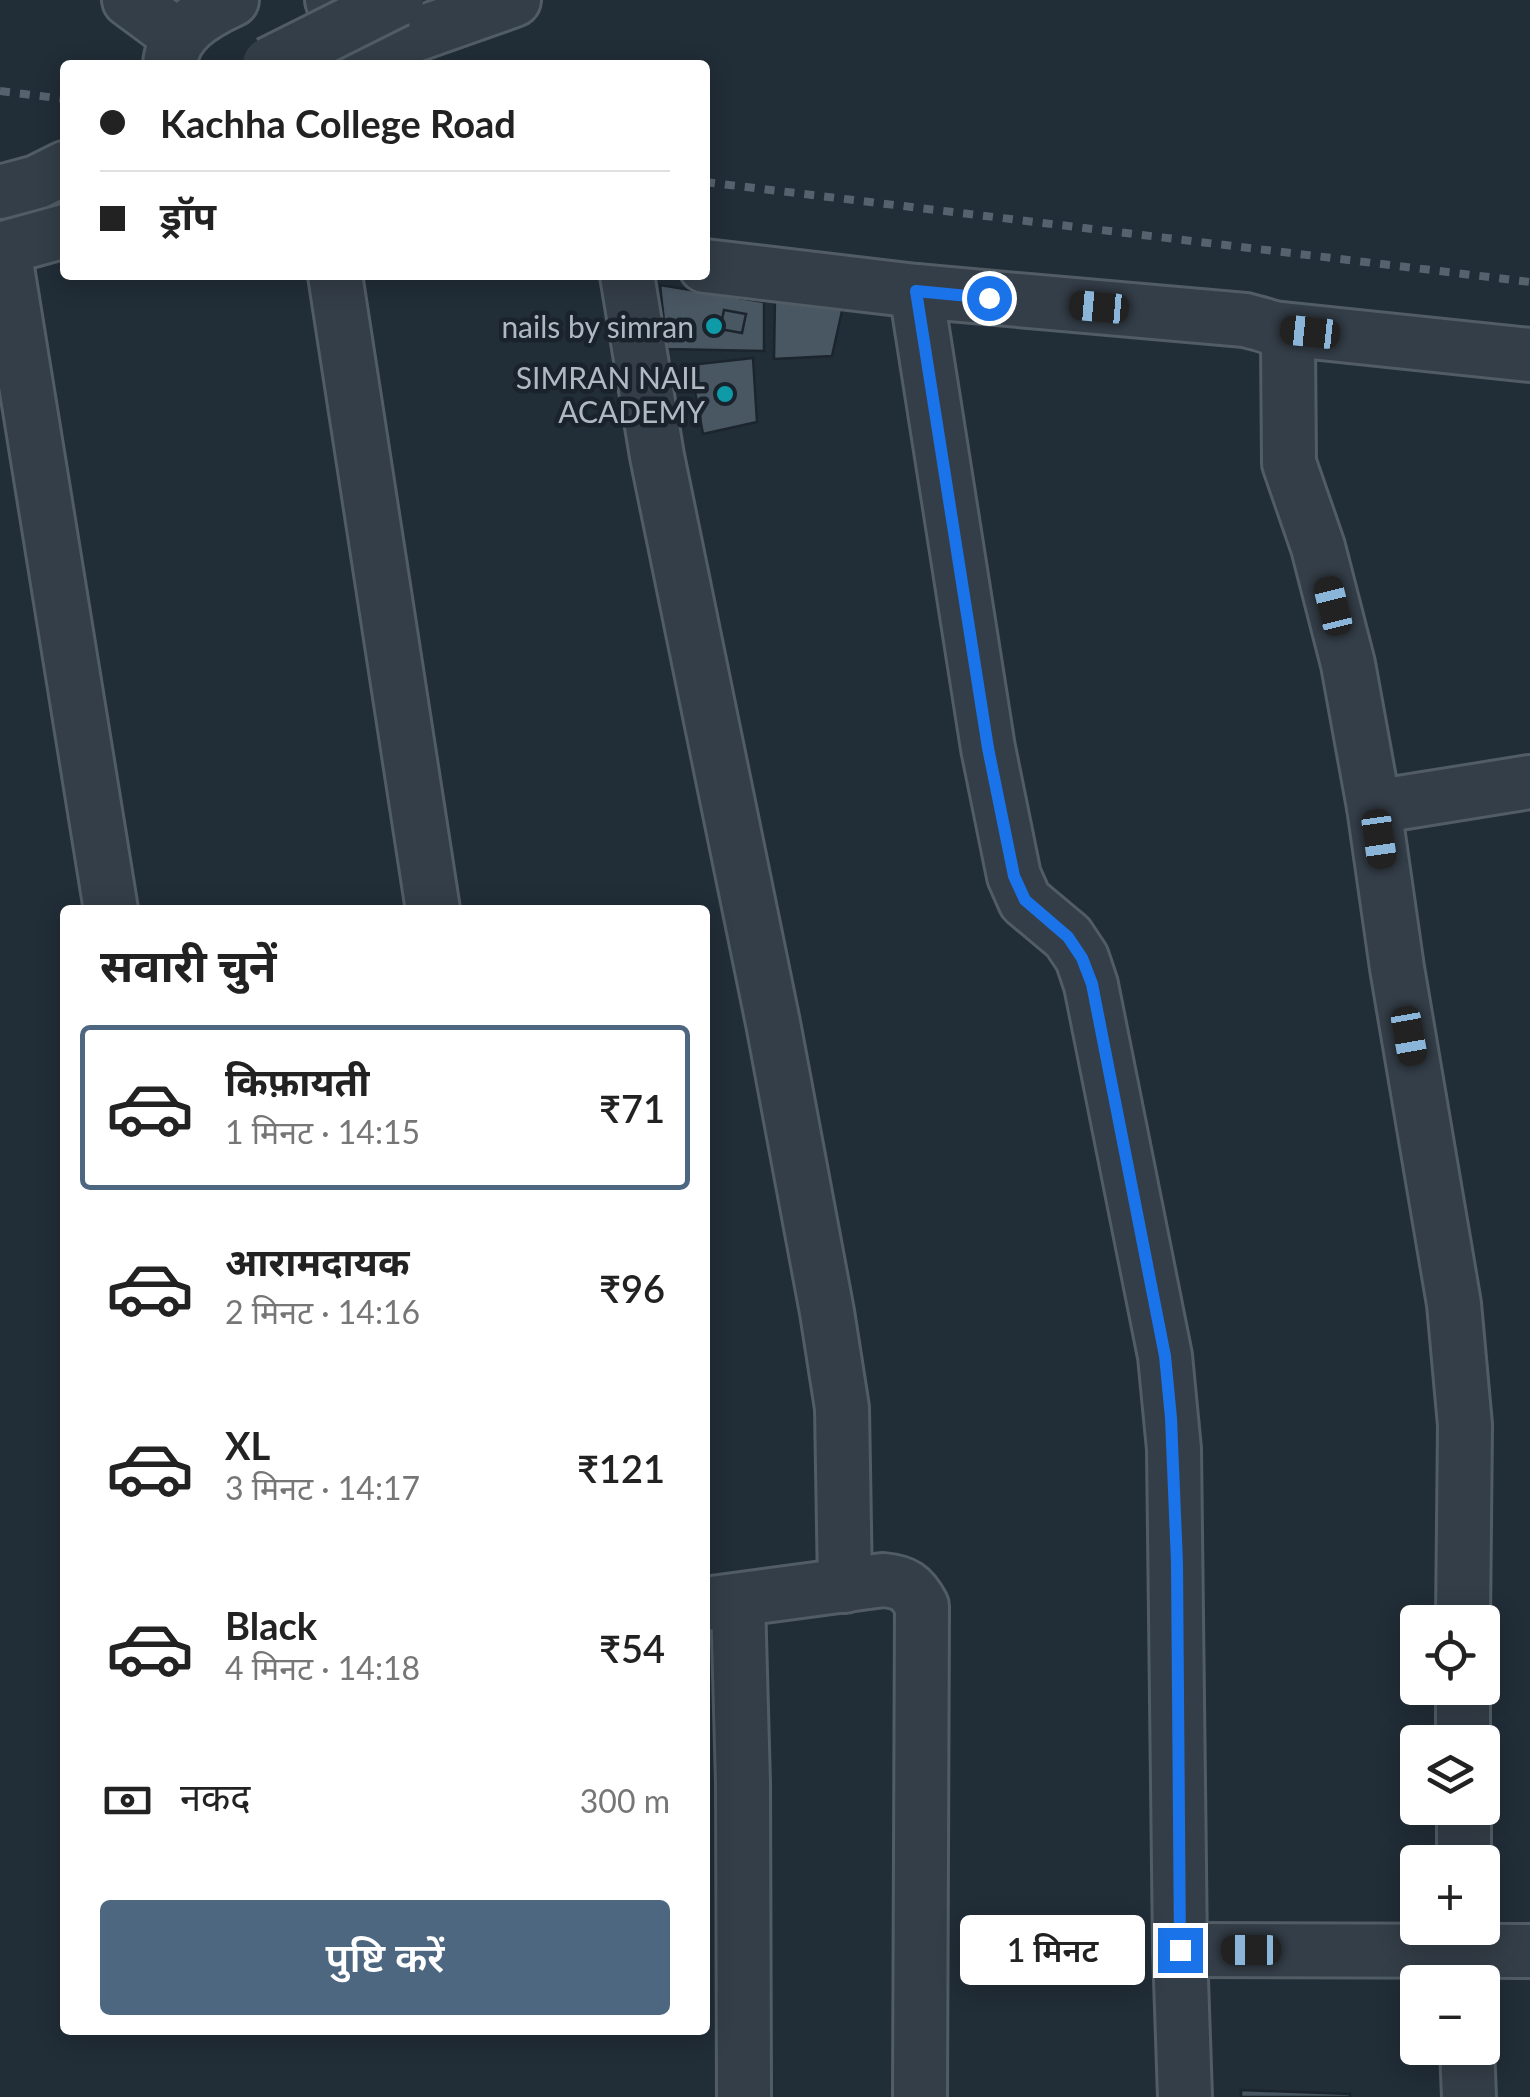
<!DOCTYPE html>
<html lang="hi">
<meta charset="utf-8">
<style>
:root{--surface:#fff;--page:#f6f6f6;--text:#222;--muted:#767676;--line:#e0e0e0;--accent:#4d6781}
body{margin:0;font-family:Lato,"Noto Sans Devanagari",sans-serif;background:var(--page);color:var(--text);height:100vh;display:flex;flex-direction:column;font-size:38px;white-space:nowrap}
*{box-sizing:border-box;margin:0}
p{font-size:32px;color:var(--muted)}
.icon{flex:none;width:55px;height:55px;fill:none;stroke:currentColor;stroke-width:2;stroke-linecap:round;stroke-linejoin:round}
.map{position:relative;flex:1;overflow:hidden}
.panel{position:absolute;left:60px;top:905px;width:650px;height:1130px;display:flex;flex-direction:column;background:var(--surface);border-radius:10px;box-shadow:0 5px 25px #0003}
.panel>*{flex:none}
.top-card{position:absolute;left:60px;top:60px;width:650px;height:220px;border-radius:10px;box-shadow:0 5px 25px #0003;display:grid;align-content:center;height:220px;padding:0 40px;background:var(--surface)}
.controls{position:absolute;left:1400px;top:1605px;display:grid;gap:20px}
.controls a{display:grid;place-items:center;width:100px;height:100px;border-radius:10px;background:var(--surface);box-shadow:0 5px 25px #0003;font-size:50px}
.end{position:absolute;width:45px;height:45px;margin:-22px;border:12px solid #1a73e8;background:#fff;box-shadow:0 0 0 5px #fff}
.from{border-radius:50%}
.bubble{position:absolute;height:70px;border-radius:10px;background:var(--surface);box-shadow:0 5px 25px #0003;font-size:32px;font-weight:600;line-height:70px;text-align:center}
.car{position:absolute;width:30px;height:60px;margin:-30px -15px;border-radius:12px;box-shadow:0 0 8px 2px #0007;background:linear-gradient(#222 24%,#8ab4d8 0 40%,#222 0 76%,#8ab4d8 0 86%,#222 0)}
.top-card b{display:flex;align-items:center;gap:35px;height:95px;font-size:38px}
.top-card b+b{border-top:2px solid var(--line)}
.top-card i{width:25px;height:25px;background:var(--text)}
ul{padding:0;list-style:none}
li{display:flex;align-items:center;gap:30px;height:165px;margin:0 20px 15px;padding:0 20px;border:5px solid transparent;border-radius:10px}
li div{flex:1}
li b{display:block;font-size:38px}
li em{font-style:normal;font-weight:600}
li.on{border-color:var(--accent)}
li>.icon{width:90px;height:90px;stroke-width:1.5}
h2{padding:0 40px;font-size:45px;line-height:120px}
.pay{display:flex;align-items:center;gap:25px;height:110px;padding:0 40px;font-size:38px}
.pay p{margin-inline-start:auto}
.button{display:flex;gap:20px;margin-top:auto;padding:20px 40px}
.button a{flex:1;height:115px;border-radius:10px;background:var(--accent);color:#fff;font-size:40px;font-weight:600;line-height:115px;text-align:center}
.map>svg:first-child{display:block}
.building{fill:#495763;stroke:#1c252e;stroke-width:2.5}
.lines{fill:none;stroke-linecap:round;stroke-linejoin:round}
.minor-casing{stroke:#515c65;stroke-width:58}
.minor{stroke:#343e48;stroke-width:52}
.rail{stroke:#56636f;stroke-width:8;stroke-dasharray:10 10;stroke-linecap:butt}
.minor-bridge-casing{stroke:#515c65;stroke-width:58;stroke-linecap:butt}
.minor-bridge{stroke:#343e48;stroke-width:52}
.route{stroke:#1a73e8;stroke-width:12}
.culture-dot{fill:#0f9aa8;stroke:#1a232c;stroke-width:4}
.labels{text-anchor:middle;dominant-baseline:central;stroke-width:9;stroke-linejoin:round;paint-order:stroke}
.poi-label{font-size:30px;fill:#aeb9c4;stroke:#1a232c;text-anchor:end}
</style>
<div class="map">
<svg width="1530" height="2097" viewBox="0 0 1530 2097">
<rect width="100%" height="100%" fill="#212d37"/>
<!-- building -->
<g class="building">
<path d="M660 285 764 302V351L667 349Z"/>
<path d="M775 297 844 302 832 356 774 359Z"/>
<path d="M724 310 746 314 742 333 720 329Z"/>
<path d="M753 358 757 422 703 434 690 365Z"/>
<path d="M1241 2090 1350 2094V2097H1241Z"/>
</g>
<g class="lines">
<defs>
<g id="minor">
<path d="M129 0 179 37"/>
<path d="M332 0 348 46 354 52 364 53 514 0"/>
<path d="M170 65C172 31 204 13 232 0"/>
<path d="M0 192 37 182 65 168"/>
<path d="M0 249 65 231"/>
<path d="M4 249 111 910"/>
<path d="M705 266 916 291 1245 320C1263 325 1280 326 1288 345L1289 463 1318 547 1348 664 1374 807 1397 968 1454 1304 1465 1425 1463 1622"/>
<path d="M335 275 433 910"/>
<path d="M627 275 657 456 773 1023 827 1312 842 1408 845 1586"/>
<path d="M916 291 988 748 1014 876 1025 901 1068 937 1082 958 1091 985 1165 1356 1174 1449 1180 1950 1185 2097"/>
<path d="M1273 328 1530 355"/>
<path d="M1374 807 1530 782"/>
<path d="M738 1600 743 1783 744 2097"/>
<path d="M705 1604 883 1580C904 1582 912 1587 922 1606L920 2097"/>
<path d="M1463 1688V1742"/>
<path d="M1464 1808V1862"/>
<path d="M1180 1950 1530 1951"/>
<path d="M1467 2048 1469 2097"/>
</g>
</defs>
<!-- minor casing -->
<use href="#minor" class="minor-casing"/>
<!-- minor -->
<use href="#minor" class="minor"/>
<!-- rail -->
<g class="rail">
<path d="M0 91 65 99"/>
<path d="M705 182 1530 282"/>
</g>
<defs>
<path id="minor-bridge" d="M269 64 397 0"/>
</defs>
<!-- minor-bridge casing -->
<use href="#minor-bridge" class="minor-bridge-casing"/>
<!-- minor-bridge -->
<use href="#minor-bridge" class="minor-bridge"/>
</g>
<g class="lines">
<!-- route -->
<path class="route" d="M989 298 916 291 988 748 1014 876 1025 900 1068 937 1082 958 1092 984 1165 1356 1171 1418 1177 1563 1180 1950"/>
</g>
<!-- markers -->
<g class="culture-dot">
<circle cx="714" cy="326" r="10"/>
<circle cx="725" cy="394" r="10"/>
</g>
<g class="labels">
<!-- poi labels -->
<g class="poi-label">
<text x="694" y="326">nails by simran</text>
<text x="705" y="377">SIMRAN NAIL<tspan x="705" dy="34">ACADEMY</tspan></text>
</g>
</g>
</svg>
<div class="controls">
<a><svg class="icon" aria-label="locate" viewBox="0 0 24 24"><circle cx="12" cy="12" r="6"/><path d="M12 2v4M12 18v4M2 12h4M18 12h4"/></svg></a>
<a><svg class="icon" aria-label="layers" viewBox="0 0 24 24"><path d="M12 4l9 5-9 5-9-5zM3 14l9 5 9-5"/></svg></a>
<a>+</a>
<a>−</a>
</div>
<i class="end from" style="left:989px;top:298px"></i>
<i class="end" style="left:1180px;top:1950px"></i>
<div class="bubble" style="left:960px;top:1915px;width:185px">1 मिनट</div>
<i class="car" style="left:1099px;top:307px;rotate:275deg"></i>
<i class="car" style="left:1310px;top:332px;rotate:276deg"></i>
<i class="car" style="left:1333px;top:606px;rotate:346deg"></i>
<i class="car" style="left:1379px;top:839px;rotate:172deg"></i>
<i class="car" style="left:1409px;top:1036px;rotate:170deg"></i>
<i class="car" style="left:1251px;top:1950px;rotate:270deg"></i>
<div class="top-card">
<b><i class="from"></i>Kachha College Road</b>
<b><i></i>ड्रॉप</b>
</div>
<section class="panel">
<h2>सवारी चुनें</h2>
<ul>
<li class="on"><svg class="icon" aria-label="car" viewBox="0 0 24 24"><path d="M5 17H2v-5l4-1 3-4h7l3 4 3 1v5h-3M9 17h6M6 11h13"/><circle cx="7" cy="17" r="2"/><circle cx="17" cy="17" r="2"/></svg><div><b>किफ़ायती</b><p>1 मिनट · 14:15</p></div><em>₹71</em></li>
<li><svg class="icon" aria-label="car" viewBox="0 0 24 24"><path d="M5 17H2v-5l4-1 3-4h7l3 4 3 1v5h-3M9 17h6M6 11h13"/><circle cx="7" cy="17" r="2"/><circle cx="17" cy="17" r="2"/></svg><div><b>आरामदायक</b><p>2 मिनट · 14:16</p></div><em>₹96</em></li>
<li><svg class="icon" aria-label="car" viewBox="0 0 24 24"><path d="M5 17H2v-5l4-1 3-4h7l3 4 3 1v5h-3M9 17h6M6 11h13"/><circle cx="7" cy="17" r="2"/><circle cx="17" cy="17" r="2"/></svg><div><b>XL</b><p>3 मिनट · 14:17</p></div><em>₹121</em></li>
<li><svg class="icon" aria-label="car" viewBox="0 0 24 24"><path d="M5 17H2v-5l4-1 3-4h7l3 4 3 1v5h-3M9 17h6M6 11h13"/><circle cx="7" cy="17" r="2"/><circle cx="17" cy="17" r="2"/></svg><div><b>Black</b><p>4 मिनट · 14:18</p></div><em>₹54</em></li>
</ul>
<div class="pay"><svg class="icon" aria-label="cash" viewBox="0 0 24 24"><path d="M3 7h18v10H3z"/><circle cx="12" cy="12" r="2"/></svg>नकद<p>300 m</p></div>
<div class="button"><a>पुष्टि करें</a></div>
</section>
</div>
